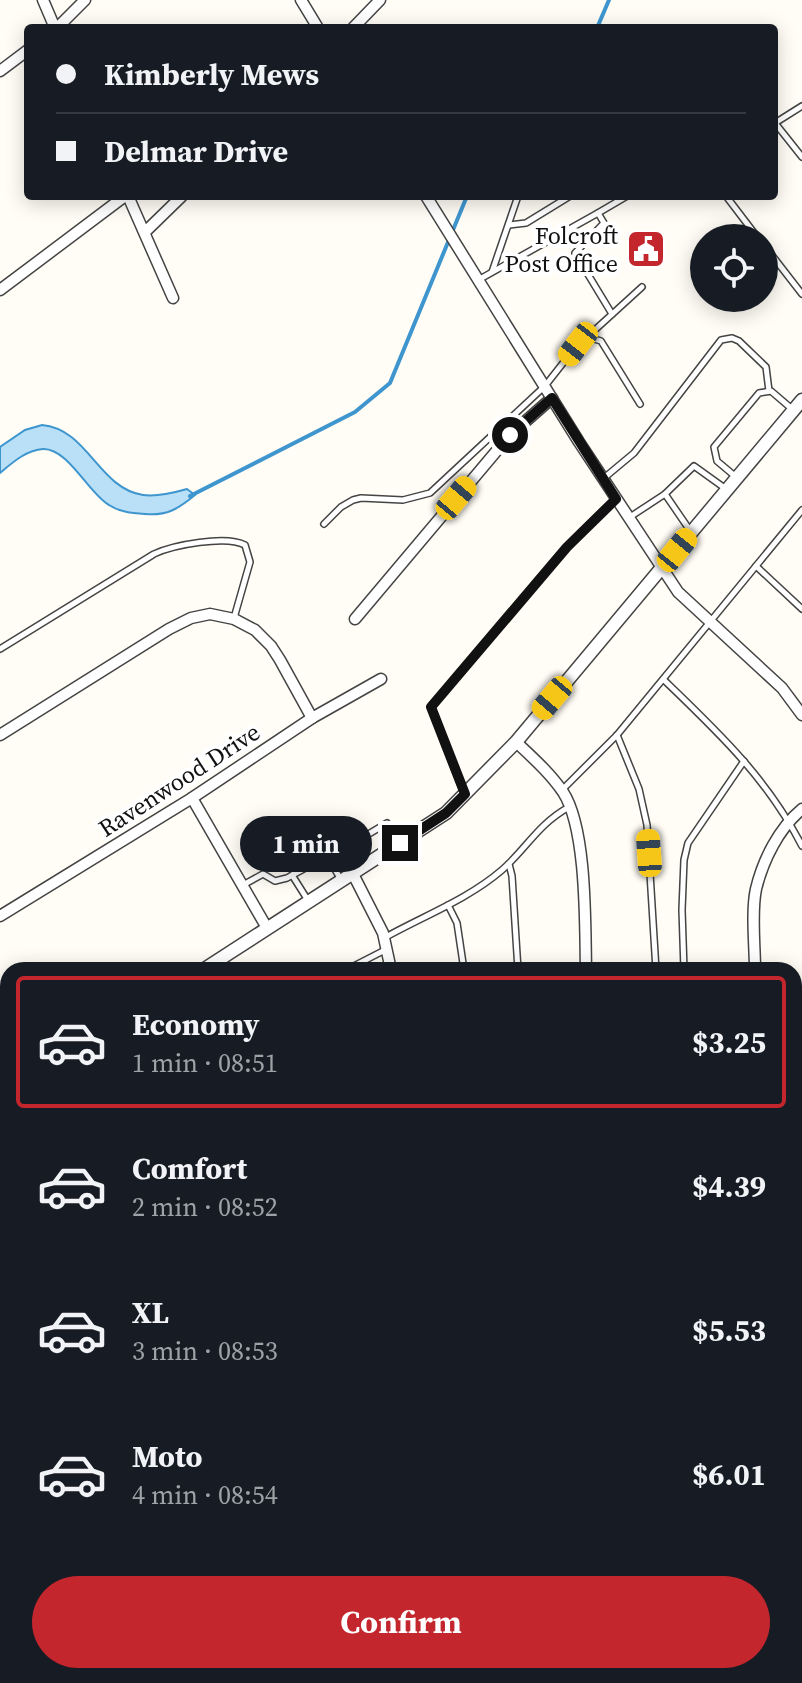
<!DOCTYPE html>
<meta charset="utf-8">
<style>
:root{--surface:#171b24;--page:#20242c;--text:#f1f3f6;--muted:#9ea1a6;--line:#363941;--accent:#c4262e}
body{margin:0;font-family:"Source Serif 4",serif;background:var(--page);color:var(--text);height:100vh;display:flex;flex-direction:column;font-size:30px;white-space:nowrap}
*{box-sizing:border-box;margin:0}
p{font-size:26px;color:var(--muted)}
.icon{flex:none;width:44px;height:44px;fill:none;stroke:currentColor;stroke-width:2;stroke-linecap:round;stroke-linejoin:round}
.map{position:relative;flex:1;overflow:hidden}
.sheet{position:absolute;left:0px;top:962px;width:802px;height:722px;display:flex;flex-direction:column;background:var(--surface);border-radius:24px 24px 0 0;box-shadow:0 4px 20px #0003}
.sheet>*{flex:none}
.top-card{position:absolute;left:24px;top:24px;width:754px;height:176px;border-radius:8px;box-shadow:0 4px 20px #0003;display:grid;align-content:center;height:176px;padding:0 32px;background:var(--surface)}
.buttons{position:absolute;left:690px;top:224px;display:grid;gap:16px}
.buttons a{display:grid;place-items:center;width:88px;height:88px;border-radius:50%;background:var(--surface);box-shadow:0 4px 20px #0003;font-size:40px}
.end{position:absolute;width:36px;height:36px;margin:-18px;border:10px solid #111;background:#fff;box-shadow:0 0 0 4px #fff}
.from{border-radius:50%}
.bubble{position:absolute;height:56px;border-radius:28px;background:var(--surface);box-shadow:0 4px 20px #0003;font-size:26px;font-weight:700;line-height:56px;text-align:center}
.car{position:absolute;width:24px;height:48px;margin:-24px -12px;border-radius:10px;box-shadow:0 0 6px 2px #0007;background:linear-gradient(#f5c518 24%,#345 0 40%,#f5c518 0 76%,#345 0 86%,#f5c518 0)}
.top-card b{display:flex;align-items:center;gap:28px;height:76px;font-size:30px}
.top-card b+b{border-top:2px solid var(--line)}
.top-card i{width:20px;height:20px;background:var(--text)}
ul{padding:14px 0 0;list-style:none}
li{display:flex;align-items:center;gap:24px;height:132px;margin:0 16px 12px;padding:0 16px;border:4px solid transparent;border-radius:8px}
li div{flex:1}
li b{display:block;font-size:30px}
li em{font-style:normal;font-weight:700}
li.selected{border-color:var(--accent)}
li>.icon{width:72px;height:72px;stroke-width:1.5}
.button{display:flex;gap:16px;margin-top:auto;padding:16px 32px}
.button a{flex:1;height:92px;border-radius:48px;background:var(--accent);color:#fff;font-size:32px;font-weight:700;line-height:92px;text-align:center}
.map>svg:first-child{display:block}
.water{fill:#b9e0f7;stroke:#3f96cf;stroke-width:2}
.lines{fill:none;stroke-linecap:round;stroke-linejoin:round}
.stream{stroke:#3f96cf;stroke-width:4}
.service-casing{stroke:#444;stroke-width:8}
.minor-casing{stroke:#444;stroke-width:13}
.tertiary-casing{stroke:#444;stroke-width:15}
.service{stroke:#fff;stroke-width:5}
.minor{stroke:#fff;stroke-width:10}
.tertiary{stroke:#fff;stroke-width:12}
.route{stroke:#111;stroke-width:10}
.labels{text-anchor:middle;dominant-baseline:central;stroke-width:8;stroke-linejoin:round;paint-order:stroke}
.poi-label{font-size:24px;fill:#111;stroke:#fff;text-anchor:end}
.street-label{font-size:24px;fill:#111;stroke:#fff}
</style>
<div class="map">
<svg width="802" height="1683" viewBox="0 0 802 1683">
<rect width="100%" height="100%" fill="#fffdf5"/>
<!-- water -->
<path class="water" d="M42 425C88 429 98 488 143 495 157 497 173 493 187 489L195 495C178 509 167 516 145 514 131 513 120 512 109 505 89 494 68 448 43 449 26 450 12 463 0 473V447L25 430Z"/>
<g class="lines">
<!-- stream -->
<g class="stream">
<path d="M597 28 609 0"/>
<path d="M190 496 355 412 390 383 467 196"/>
</g>
<defs>
<g id="service">
<path d="M802 106 775 123 802 157"/>
<path d="M726 196 758 238"/>
<path d="M509 225 526 223 570 196"/>
<path d="M764 245 802 294"/>
<path d="M492 272 518 196"/>
<path d="M480 279 598 213"/>
<path d="M612 314 575 253 604 223 598 213 627 196"/>
<path d="M586 338 642 287"/>
<path d="M736 477 717 461 714 447 759 393 771 391 792 409"/>
<path d="M604 478 634 453 721 340 732 338 739 341 766 367 769 391"/>
<path d="M665 494 691 532"/>
<path d="M630 517 665 494 694 466 726 489"/>
<path d="M324 524 341 507 353 500 361 498 403 500 430 493 545 386 578 344 591 338 601 341 640 404"/>
<path d="M756 566 802 609"/>
<path d="M0 649 154 554C173 545 226 535 245 545L250 562 234 618"/>
<path d="M664 680C718 732 767 778 802 846"/>
<path d="M617 735 639 789 647 825 656 970"/>
<path d="M562 790 617 735 802 510"/>
<path d="M464 793 431 707 567 547 616 499"/>
<path d="M509 864 512 876 518 970"/>
<path d="M360 868 347 847 387 823 399 842"/>
<path d="M292 875 309 902"/>
<path d="M243 885 263 874 275 881 287 878 324 858 329 859 341 880"/>
<path d="M448 905 457 923 464 970"/>
<path d="M384 938C423 916 467 900 502 870 528 847 537 825 569 807"/>
<path d="M346 970 387 949"/>
<path d="M684 970 682 910 684 860 688 843 744 761"/>
<path d="M0 1154 8 1153"/>
<path d="M794 1276H802"/>
<path d="M0 1316 8 1328"/>
<path d="M794 1462 802 1461"/>
<path d="M794 1479 802 1478"/>
<path d="M794 1632 802 1628"/>
<path d="M794 1665 802 1661"/>
<path d="M355 1676 357 1683"/>
<path d="M515 1676 517 1683"/>
<path d="M703 1683 715 1676"/>
<path d="M761 1683 774 1676"/>
</g>
<g id="minor">
<path d="M43 0 55 28"/>
<path d="M301 0 318 28"/>
<path d="M57 28 85 0"/>
<path d="M353 28 380 0"/>
<path d="M0 71 28 50"/>
<path d="M128 196 173 298"/>
<path d="M426 196 579 442 678 592 782 688 802 715"/>
<path d="M145 232 182 196"/>
<path d="M0 290 125 196"/>
<path d="M355 619 510 435 552 398"/>
<path d="M0 735 169 629 191 618 210 614 234 619 255 630 271 646 280 660 312 718"/>
<path d="M516 742C532 757 550 773 563 792 587 829 585 924 586 970"/>
<path d="M192 798 267 928"/>
<path d="M353 874 383 933 391 970"/>
<path d="M0 916 192 798 312 718 381 679"/>
<path d="M755 970C755 946 751 912 756 889 763 860 779 828 802 809"/>
<path d="M0 1023 8 1038"/>
<path d="M794 1386 802 1385"/>
<path d="M794 1560 802 1556"/>
<path d="M431 1676 432 1683"/>
<path d="M527 1683 549 1676"/>
</g>
<g id="tertiary">
<path d="M203 970 446 813 516 742 802 400"/>
<path d="M0 1073 8 1071"/>
</g>
</defs>
<!-- service casing -->
<use href="#service" class="service-casing"/>
<!-- minor casing -->
<use href="#minor" class="minor-casing"/>
<!-- tertiary casing -->
<use href="#tertiary" class="tertiary-casing"/>
<!-- service -->
<use href="#service" class="service"/>
<!-- minor -->
<use href="#minor" class="minor"/>
<!-- tertiary -->
<use href="#tertiary" class="tertiary"/>
</g>
<g class="lines">
<!-- route -->
<path class="route" d="M400 843 446 813 465 794 431 707 567 547 616 499 552 398 510 435"/>
</g>
<!-- icons -->
<defs>
<symbol id="civic-square" viewBox="-11 -11 22 22"><rect x="-9" y="-9" width="18" height="18" rx="4" fill="#c4262e" stroke="#fff"/><path d="M-.6-6.5H3V-4.5H.6V-3L4-1V1h2V6H-6V1h2V-1L-.6-3ZM-1.2 2.5V6h2.4V2.5Z" fill="#fff"/></symbol>
</defs>
<g fill-rule="evenodd">
<use href="#civic-square" x="624" y="227" width="44" height="44"/>
</g>
<g class="labels">
<!-- poi labels -->
<g class="poi-label">
<text x="618" y="235">Folcroft<tspan x="618" dy="28">Post Office</tspan></text>
</g>
<!-- street labels -->
<g class="street-label">
<text transform="translate(179 780) rotate(-33)">Ravenwood Drive</text>
</g>
</g>
</svg>
<div class="buttons">
<a><svg class="icon" aria-label="locate" viewBox="0 0 24 24"><circle cx="12" cy="12" r="6"/><path d="M12 2v4M12 18v4M2 12h4M18 12h4"/></svg></a>
</div>
<i class="end from" style="left:510px;top:435px"></i>
<i class="end" style="left:400px;top:843px"></i>
<div class="bubble" style="left:240px;top:816px;width:132px">1 min</div>
<i class="car" style="left:578px;top:344px;rotate:218deg"></i>
<i class="car" style="left:456px;top:498px;rotate:40deg"></i>
<i class="car" style="left:677px;top:550px;rotate:39deg"></i>
<i class="car" style="left:552px;top:698px;rotate:220deg"></i>
<i class="car" style="left:649px;top:853px;rotate:356deg"></i>
<div class="top-card">
<b><i class="from"></i>Kimberly Mews</b>
<b><i></i>Delmar Drive</b>
</div>
<section class="sheet">
<ul>
<li class="selected"><svg class="icon" aria-label="car" viewBox="0 0 24 24"><path d="M5 17H2v-5l4-1 3-4h7l3 4 3 1v5h-3M9 17h6M6 11h13"/><circle cx="7" cy="17" r="2"/><circle cx="17" cy="17" r="2"/></svg><div><b>Economy</b><p>1 min · 08:51</p></div><em>$3.25</em></li>
<li><svg class="icon" aria-label="car" viewBox="0 0 24 24"><path d="M5 17H2v-5l4-1 3-4h7l3 4 3 1v5h-3M9 17h6M6 11h13"/><circle cx="7" cy="17" r="2"/><circle cx="17" cy="17" r="2"/></svg><div><b>Comfort</b><p>2 min · 08:52</p></div><em>$4.39</em></li>
<li><svg class="icon" aria-label="car" viewBox="0 0 24 24"><path d="M5 17H2v-5l4-1 3-4h7l3 4 3 1v5h-3M9 17h6M6 11h13"/><circle cx="7" cy="17" r="2"/><circle cx="17" cy="17" r="2"/></svg><div><b>XL</b><p>3 min · 08:53</p></div><em>$5.53</em></li>
<li><svg class="icon" aria-label="car" viewBox="0 0 24 24"><path d="M5 17H2v-5l4-1 3-4h7l3 4 3 1v5h-3M9 17h6M6 11h13"/><circle cx="7" cy="17" r="2"/><circle cx="17" cy="17" r="2"/></svg><div><b>Moto</b><p>4 min · 08:54</p></div><em>$6.01</em></li>
</ul>
<div class="button"><a>Confirm</a></div>
</section>
</div>
